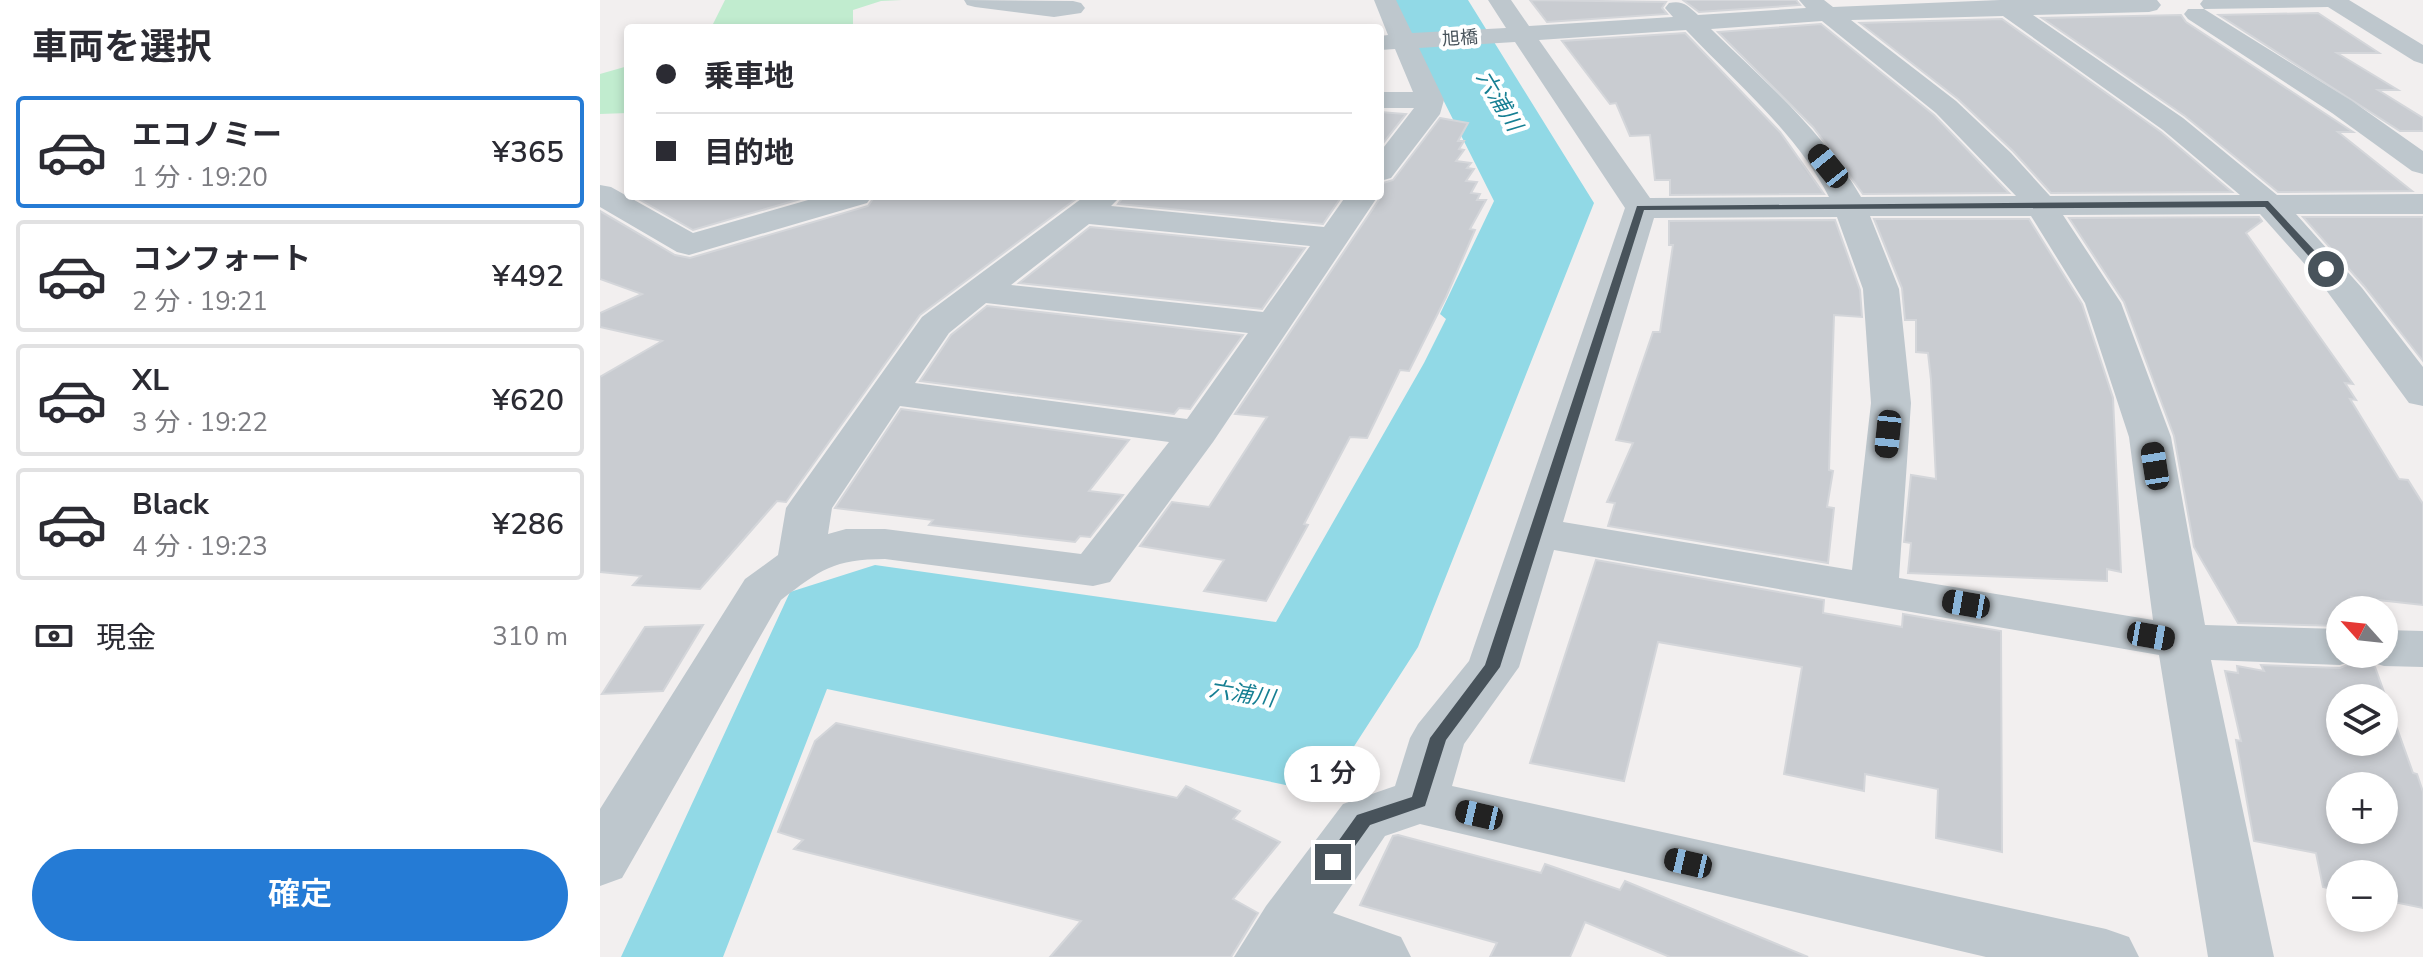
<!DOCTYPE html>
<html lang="ja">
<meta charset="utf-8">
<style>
:root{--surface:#fff;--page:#f2f2f3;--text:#2b2b33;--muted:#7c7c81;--line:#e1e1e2;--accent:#257bd5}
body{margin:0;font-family:"Nunito Sans","Noto Sans JP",sans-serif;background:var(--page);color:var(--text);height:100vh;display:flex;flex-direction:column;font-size:30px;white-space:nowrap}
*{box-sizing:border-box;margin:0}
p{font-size:26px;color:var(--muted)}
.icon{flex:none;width:44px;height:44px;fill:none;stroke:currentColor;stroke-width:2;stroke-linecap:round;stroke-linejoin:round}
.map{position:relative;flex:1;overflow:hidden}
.sheet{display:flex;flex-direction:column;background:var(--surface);width:600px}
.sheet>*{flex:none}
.hud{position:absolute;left:24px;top:24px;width:760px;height:176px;border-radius:8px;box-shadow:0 4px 12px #0003;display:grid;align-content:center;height:176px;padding:0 32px;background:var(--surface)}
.needle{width:52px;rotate:297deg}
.tools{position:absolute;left:1726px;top:596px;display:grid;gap:16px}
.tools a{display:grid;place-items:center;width:72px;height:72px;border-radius:50%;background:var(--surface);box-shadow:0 4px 12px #0003;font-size:40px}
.end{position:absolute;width:36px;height:36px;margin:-18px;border:10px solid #48535b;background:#fff;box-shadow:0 0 0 4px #fff}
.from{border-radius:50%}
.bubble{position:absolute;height:56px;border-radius:28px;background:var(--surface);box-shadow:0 4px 12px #0003;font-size:26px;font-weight:600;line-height:56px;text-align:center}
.car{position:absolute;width:24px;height:48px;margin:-24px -12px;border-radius:10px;box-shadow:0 0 6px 2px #0007;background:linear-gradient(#222 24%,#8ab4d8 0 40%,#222 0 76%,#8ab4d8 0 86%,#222 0)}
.hud b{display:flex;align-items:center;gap:28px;height:76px;font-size:30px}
.hud b+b{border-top:2px solid var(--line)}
.hud i{width:20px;height:20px;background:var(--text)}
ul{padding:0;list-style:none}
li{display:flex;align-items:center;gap:24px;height:112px;margin:0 16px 12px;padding:0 16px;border:4px solid var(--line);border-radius:8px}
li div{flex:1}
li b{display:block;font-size:30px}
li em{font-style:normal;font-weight:600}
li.active{border-color:var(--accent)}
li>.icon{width:72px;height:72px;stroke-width:1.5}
h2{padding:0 32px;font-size:36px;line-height:96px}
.pay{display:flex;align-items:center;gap:20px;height:88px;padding:0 32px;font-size:30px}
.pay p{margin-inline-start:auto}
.primary-button{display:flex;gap:16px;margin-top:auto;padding:16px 32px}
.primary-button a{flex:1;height:92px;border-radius:48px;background:var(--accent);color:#fff;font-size:32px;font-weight:600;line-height:92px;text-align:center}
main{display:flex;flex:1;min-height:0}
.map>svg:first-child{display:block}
.green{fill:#c1eccf}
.water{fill:#91d9e6}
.building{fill:#c9ccd1;stroke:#d4d6da;stroke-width:2;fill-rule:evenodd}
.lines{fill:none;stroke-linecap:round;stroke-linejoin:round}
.minor{fill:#bec7cd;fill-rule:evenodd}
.route{fill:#48535b}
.labels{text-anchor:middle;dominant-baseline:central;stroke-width:8;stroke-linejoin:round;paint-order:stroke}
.far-street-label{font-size:18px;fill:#48535b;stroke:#fff}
.water-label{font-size:22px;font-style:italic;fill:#167f93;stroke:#fff}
</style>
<main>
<section class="sheet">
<h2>車両を選択</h2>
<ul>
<li class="active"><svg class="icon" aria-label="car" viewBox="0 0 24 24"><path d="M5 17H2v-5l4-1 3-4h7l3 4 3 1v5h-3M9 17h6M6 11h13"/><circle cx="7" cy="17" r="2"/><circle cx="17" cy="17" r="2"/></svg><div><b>エコノミー</b><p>1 分 · 19:20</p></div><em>¥365</em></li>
<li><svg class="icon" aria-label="car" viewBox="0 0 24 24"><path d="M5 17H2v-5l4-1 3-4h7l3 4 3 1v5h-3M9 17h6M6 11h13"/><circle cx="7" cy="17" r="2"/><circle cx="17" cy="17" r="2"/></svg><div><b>コンフォート</b><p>2 分 · 19:21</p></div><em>¥492</em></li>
<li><svg class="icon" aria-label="car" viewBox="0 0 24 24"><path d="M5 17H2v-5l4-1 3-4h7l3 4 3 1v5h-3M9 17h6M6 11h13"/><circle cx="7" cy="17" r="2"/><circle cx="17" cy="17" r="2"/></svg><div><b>XL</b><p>3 分 · 19:22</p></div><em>¥620</em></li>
<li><svg class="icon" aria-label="car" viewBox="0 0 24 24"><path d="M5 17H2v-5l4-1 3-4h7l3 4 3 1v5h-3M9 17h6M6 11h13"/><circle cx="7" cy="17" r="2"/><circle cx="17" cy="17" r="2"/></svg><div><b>Black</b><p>4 分 · 19:23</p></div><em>¥286</em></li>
</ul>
<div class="pay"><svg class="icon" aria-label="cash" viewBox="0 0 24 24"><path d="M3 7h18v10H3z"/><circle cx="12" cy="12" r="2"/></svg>現金<p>310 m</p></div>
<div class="primary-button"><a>確定</a></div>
</section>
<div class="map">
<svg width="1823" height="957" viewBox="0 0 1823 957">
<rect width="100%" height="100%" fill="#f2efef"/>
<!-- green -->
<g class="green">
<path d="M125 0H302L281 1 253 10V28H111Z"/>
<path d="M28 66V113L0 114V74Z"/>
</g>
<!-- water -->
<path class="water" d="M793 0H868L994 203 818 647 724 793 227 689 123 957H21L190 592 275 565 676 622 824 363 846 319 840 314 894 201Z"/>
<!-- building -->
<g class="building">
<path d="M930 0 1066 2 1062 8 1067 14 947 22Z"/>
<path d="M1083 0H1196L1200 5 1099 12Z"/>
<path d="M1718 13 1779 53H1737L1798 90H1778L1823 118V131H1800L1619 15Z"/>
<path d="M1581 15 1586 22 1753 132H1738L1812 191 1678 192 1585 116 1442 18Z"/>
<path d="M1402 19 1561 132 1632 192 1451 193 1413 151 1358 99 1260 23Z"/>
<path d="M1221 24 1334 115 1409 193 1263 194 1213 127 1118 32Z"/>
<path d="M1085 33 1180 132 1224 194 1070 195V180H1055L1050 135 1030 136 1016 103 1010 104 962 41Z"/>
<path d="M780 112 806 114 780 147Z"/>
<path d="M840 118 868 123 858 141H864L859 149 864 150 856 161 871 163 867 168 874 169 866 181 877 182 871 193 880 194 877 200H886L870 229 875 230 846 297 809 371 800 370 767 438 750 437 704 524 708 525 666 601 604 591 624 560 540 546 572 502 609 507 667 417 635 414 780 198V184L793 180Z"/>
<path d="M44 196H211L93 230 37 198Z"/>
<path d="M275 196H480L320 315 186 502 177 501 100 589 33 585 41 576 0 572V377L62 341 0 327V313L42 294 0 279V211L75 255 90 258 268 206Z"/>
<path d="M524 196H742L723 224 518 204Z"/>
<path d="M1659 217 1662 221 1646 233 1753 384 1745 383 1756 400 1750 399 1799 479 1808 480 1823 504V605L1751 597 1755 610H1740V626L1638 623 1594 547 1574 436 1524 302 1469 218Z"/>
<path d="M1703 217H1823V361L1764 286Z"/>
<path d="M1274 219H1429L1482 304 1513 398 1521 572 1507 569V581L1308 573 1311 543 1304 542 1311 475 1336 479 1331 380 1328 353 1316 352V320H1305L1302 288Z"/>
<path d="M1235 220 1260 290 1262 317 1234 315 1229 470 1233 471 1227 507 1234 508 1228 563 1008 526 1015 503 1007 502 1033 443 1016 440 1053 332H1060L1073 245H1069V221Z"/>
<path d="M490 227 705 248 662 309 419 283Z"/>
<path d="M387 306 643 335 590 409 579 408 574 414 320 381 351 335Z"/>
<path d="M301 409 529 440 489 491 523 495 490 537 480 536 475 542 329 525 333 520 235 508Z"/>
<path d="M996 560 1224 600 1223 613 1302 627 1303 614 1401 631 1402 852 1336 838 1338 789 1265 774 1264 791 1184 774 1202 667 1058 642 1024 781 930 763Z"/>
<path d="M103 625 63 691 2 694 45 627Z"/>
<path d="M1761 659 1765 664 1775 667 1813 773 1817 774 1823 792V908L1784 900V874H1740V891L1723 887 1716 853 1654 841 1636 740 1641 741 1625 671 1638 673 1637 666 1664 671 1661 665 1740 668ZM1740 698H1784V742H1740ZM1740 786H1784V830H1740Z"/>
<path d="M236 723 577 798 586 786 640 811 633 819 680 842 633 899 658 913 631 957H450L481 921 194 849 203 840 178 832 215 741Z"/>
<path d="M798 835 941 873 945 864 1020 890 1025 881 1208 957H1070L985 922 970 957H890L897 943 760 905 793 836Z"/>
</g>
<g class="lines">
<!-- minor -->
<g class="minor">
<path d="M364 0 473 1 481 3 485 8 481 13 454 17 375 7 367 5Z"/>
<path d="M774 0H796L812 33 906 28 888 0H911L929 26 1073 17 1065 8 1069 3C1083 0 1088 6 1098 15L1206 8 1199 0H1224L1233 7 1400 0H1557L1561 5 1557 10 1549 12 1433 15 1583 118 1677 195 1823 194V214H1696L1762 288 1823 367V406L1809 403 1718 279 1660 214 1463 215 1521 303 1571 437 1605 625 1740 629V654H1761L1758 659 1740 665 1611 660 1674 957H1608L1559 655 954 550 919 667 864 744 852 786 1506 929 1529 937 1539 957H1386L820 824 785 836 733 913 801 937 811 957H634L666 906 743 804 795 786 810 738 818 724 869 661 1025 208 915 42 819 48 844 100 840 114 791 178 780 181V152L814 108H780V92H813L795 49 780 50V36L788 35ZM1403 16 1563 130 1640 195 1450 196 1411 153 1356 101 1251 20ZM1222 21 1336 113 1416 196 1261 197C1223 131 1165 82 1111 29ZM1086 30C1136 83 1196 132 1229 197L1050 198 939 40ZM1270 216H1431L1485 303 1529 437 1553 620 1299 578 1311 403 1299 289ZM1237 217 1263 289 1271 403 1252 570 963 522 1054 218Z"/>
<path d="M1603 0H1749L1823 45V64L1814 61 1728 7 1604 9 1752 101 1823 151V174L1812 171 1732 113 1588 19 1584 14 1588 9H1604L1600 4Z"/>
<path d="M0 185 11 187 93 233 222 196H272L267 203 89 255 77 252 0 207Z"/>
<path d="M485 196H521L511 206 724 227 746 196H778L613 442 510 582 493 586 285 559C234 559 220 570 181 600L22 878 0 886V809L145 579 178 555 186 508 193 498 322 317ZM489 224 710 246 663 312 411 285ZM386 303 648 333 587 419 315 383 349 333ZM300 406 569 442 481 554 285 529H246L228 534 232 508Z"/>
<path d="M1784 630 1823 631V667L1784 666 1766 661 1762 654H1784Z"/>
</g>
</g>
<!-- route -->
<path class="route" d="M1668 201 1729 266V271H1722L1665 207 1044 210 900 667 846 740 825 806 770 825 740 867H727L724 862 727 857 757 815 812 797 830 738 885 665 1037 206Z"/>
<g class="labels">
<!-- far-street labels -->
<g class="far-street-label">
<text transform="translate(860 38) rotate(-4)">旭橋</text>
</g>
<!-- water labels -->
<g class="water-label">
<text transform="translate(899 101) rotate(59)">六浦川</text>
<text transform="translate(642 694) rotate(9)">六浦川</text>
</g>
</g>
</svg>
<div class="tools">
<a><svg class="needle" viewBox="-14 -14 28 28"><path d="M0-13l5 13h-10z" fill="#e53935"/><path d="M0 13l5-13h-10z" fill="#7c7c81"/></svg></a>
<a><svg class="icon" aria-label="layers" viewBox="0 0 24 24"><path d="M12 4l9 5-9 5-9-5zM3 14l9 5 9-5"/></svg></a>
<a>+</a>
<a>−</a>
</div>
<i class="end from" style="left:1726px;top:269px"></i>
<i class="end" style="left:733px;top:862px"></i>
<div class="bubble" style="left:684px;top:746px;width:96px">1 分</div>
<i class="car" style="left:1228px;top:166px;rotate:321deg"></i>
<i class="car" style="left:1288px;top:434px;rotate:186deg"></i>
<i class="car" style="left:1555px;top:466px;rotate:351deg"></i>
<i class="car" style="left:1366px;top:604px;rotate:280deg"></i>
<i class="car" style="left:1551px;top:636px;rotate:100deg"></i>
<i class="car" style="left:879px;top:815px;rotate:283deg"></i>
<i class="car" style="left:1088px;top:863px;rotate:283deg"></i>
<div class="hud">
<b><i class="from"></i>乗車地</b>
<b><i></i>目的地</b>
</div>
</div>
</main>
